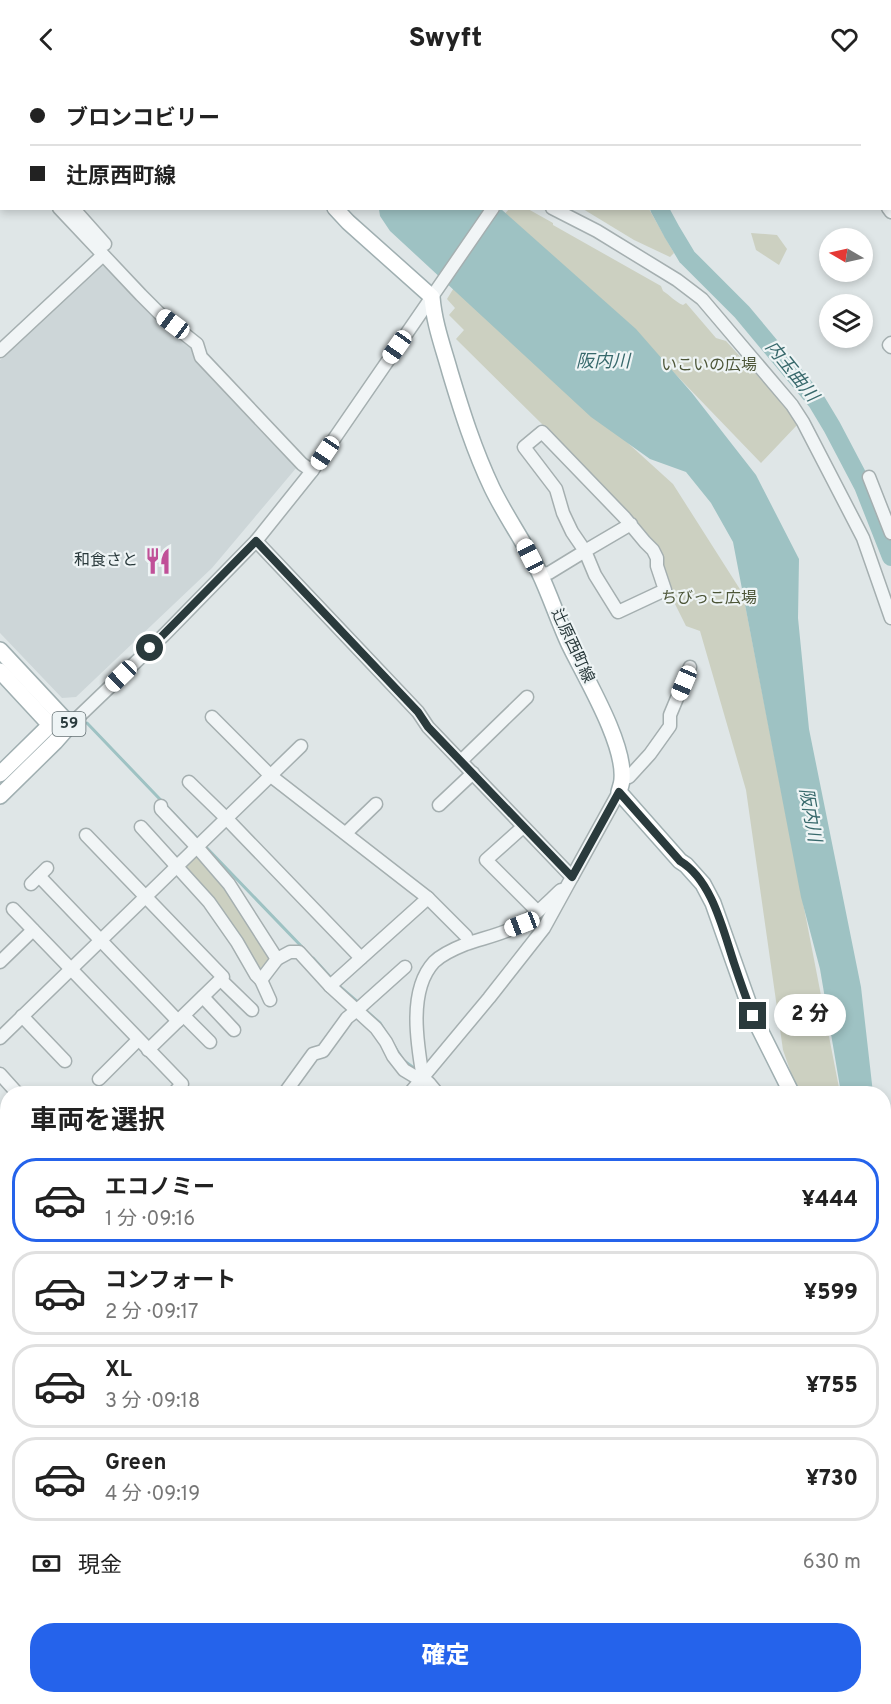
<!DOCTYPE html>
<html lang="ja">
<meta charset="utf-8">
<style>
:root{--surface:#fff;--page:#f6f6f6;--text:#222;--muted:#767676;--line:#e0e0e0;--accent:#2563eb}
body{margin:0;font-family:Overpass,"Noto Sans JP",sans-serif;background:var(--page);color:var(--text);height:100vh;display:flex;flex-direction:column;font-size:22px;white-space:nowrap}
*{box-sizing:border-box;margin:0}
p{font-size:20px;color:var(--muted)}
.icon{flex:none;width:33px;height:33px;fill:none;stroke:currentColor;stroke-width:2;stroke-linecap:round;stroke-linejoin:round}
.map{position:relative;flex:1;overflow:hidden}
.sheet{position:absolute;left:0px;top:1008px;width:891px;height:618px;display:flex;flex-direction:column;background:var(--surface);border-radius:24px 24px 0 0;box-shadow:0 3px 9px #0003}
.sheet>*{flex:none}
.guide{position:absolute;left:0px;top:0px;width:891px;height:132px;box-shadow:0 3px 9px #0003;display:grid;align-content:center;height:132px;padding:0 30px;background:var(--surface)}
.needle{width:39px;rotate:279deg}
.buttons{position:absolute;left:819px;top:150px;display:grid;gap:12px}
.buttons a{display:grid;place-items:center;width:54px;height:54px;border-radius:50%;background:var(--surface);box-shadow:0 3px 9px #0003;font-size:30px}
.end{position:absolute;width:27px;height:27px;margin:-14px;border:8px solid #2a3a3c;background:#fff;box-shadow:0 0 0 3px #fff}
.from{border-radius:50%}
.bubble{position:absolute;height:42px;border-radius:21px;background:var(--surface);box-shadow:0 3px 9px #0003;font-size:20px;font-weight:800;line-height:42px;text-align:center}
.car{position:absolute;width:18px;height:36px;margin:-18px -9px;border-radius:8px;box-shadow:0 0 4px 2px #0007;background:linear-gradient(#fff 24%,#345 0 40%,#fff 0 76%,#345 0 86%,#fff 0)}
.guide b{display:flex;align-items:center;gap:21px;height:57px;font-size:22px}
.guide b+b{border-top:2px solid var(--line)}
.guide i{width:15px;height:15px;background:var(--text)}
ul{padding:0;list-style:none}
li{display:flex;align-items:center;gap:18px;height:84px;margin:0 12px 9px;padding:0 18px;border:3px solid var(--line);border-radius:24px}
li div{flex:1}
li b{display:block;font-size:22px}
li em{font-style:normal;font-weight:800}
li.selected{border-color:var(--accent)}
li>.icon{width:54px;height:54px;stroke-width:1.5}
h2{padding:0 30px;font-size:27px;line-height:72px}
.pay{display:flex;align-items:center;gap:15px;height:66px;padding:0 30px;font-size:22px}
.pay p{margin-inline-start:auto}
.primary-button{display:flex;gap:12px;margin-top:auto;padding:12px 30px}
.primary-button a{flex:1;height:69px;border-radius:24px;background:var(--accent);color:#fff;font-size:24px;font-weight:800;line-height:69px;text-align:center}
header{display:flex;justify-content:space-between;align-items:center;height:78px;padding:0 30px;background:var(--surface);font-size:27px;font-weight:800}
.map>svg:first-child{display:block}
.built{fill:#cdd6d8}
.green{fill:#ccd0c1}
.water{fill:#9ec2c3}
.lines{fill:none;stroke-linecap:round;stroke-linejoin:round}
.stream{stroke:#9ec2c3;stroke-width:3}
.river{stroke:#9ec2c3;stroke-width:18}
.minor-casing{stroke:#a5afb0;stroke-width:15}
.major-casing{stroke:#a0afb1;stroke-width:18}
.minor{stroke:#f1f5f6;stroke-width:12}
.major{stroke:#fff;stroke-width:15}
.route{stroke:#2a3a3c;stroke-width:8}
.labels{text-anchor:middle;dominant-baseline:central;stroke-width:4.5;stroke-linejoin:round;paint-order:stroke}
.shield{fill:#eef4f5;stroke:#657274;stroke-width:1.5}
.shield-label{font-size:15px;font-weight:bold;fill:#2a3a3c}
.park-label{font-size:16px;fill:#4d5638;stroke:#eef4f5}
.poi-label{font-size:16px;fill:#2a3a3c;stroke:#eef4f5;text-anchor:end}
.street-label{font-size:16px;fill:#2a3a3c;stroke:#eef4f5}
.water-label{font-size:18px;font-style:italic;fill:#38696c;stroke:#eef4f5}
</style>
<header><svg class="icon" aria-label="back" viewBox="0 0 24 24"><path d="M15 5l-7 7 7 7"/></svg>Swyft<svg class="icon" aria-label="heart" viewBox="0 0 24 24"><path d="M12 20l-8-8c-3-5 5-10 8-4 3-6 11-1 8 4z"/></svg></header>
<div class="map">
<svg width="891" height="1626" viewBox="0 0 891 1626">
<rect width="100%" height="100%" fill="#dfe6e7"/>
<!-- built -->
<path class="built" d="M99 187 107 189 194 271 196 284 297 389 212 490 76 619 62 620 0 555V282Z"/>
<!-- green -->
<g class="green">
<path d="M509 131H528L553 145V147L661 208 663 213C670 217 675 224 683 227L686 225 716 260 726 263 787 330 798 346 761 385 627 246 503 138Z"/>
<path d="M583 131H649L674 175 670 179 634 162Z"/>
<path d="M751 155 777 157 787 171 779 187 756 172Z"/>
<path d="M455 208 673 406 743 516 840 1015H798L783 972 746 712 700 553 686 548 669 514 661 488 620 429 543 347 456 261 464 252 449 237 455 230 447 221Z"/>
<path d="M197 775 234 820 271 879 257 894 182 790Z"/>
</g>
<!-- water -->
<g class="water">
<path d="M379 131H501L636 251 692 315 756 397 799 481 798 540 809 651 861 909 873 1015H841L820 891 801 819 733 464 711 425 686 394 650 381 591 339 390 153 380 138Z"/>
<path d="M884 1132 891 1146V1202L884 1191Z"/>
</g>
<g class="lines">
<!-- stream -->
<g class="stream">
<path d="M87 645 198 761"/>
<path d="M203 766 304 871"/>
<path d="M313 880 333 902"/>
<path d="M338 907 360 926"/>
<path d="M364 931 380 945 403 982 418 993"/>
<path d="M884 1442 891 1449"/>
<path d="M1 1626 2 1620"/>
</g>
<!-- river -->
<g class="river">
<path d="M397 0 399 2"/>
<path d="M659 130 672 154 687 179 742 234 817 324 832 349 863 408 891 479"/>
<path d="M0 1553 4 1566 2 1620 21 1626"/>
<path d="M70 1626C79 1622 89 1624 99 1626"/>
</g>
<defs>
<g id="minor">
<path d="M424 0 426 2"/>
<path d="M475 0 476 2"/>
<path d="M556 0 557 2"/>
<path d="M701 0 703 2"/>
<path d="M804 0 805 2"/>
<path d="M30 2 32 0"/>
<path d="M441 2 443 0"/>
<path d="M591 2 593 0"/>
<path d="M0 29 2 28"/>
<path d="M0 51 2 53"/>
<path d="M0 67 2 69"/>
<path d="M59 130 141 217 163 239 197 266 201 279 302 386 312 393"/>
<path d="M73 130 105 166"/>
<path d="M552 130 597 153 677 202 702 221 792 327 803 344 863 460 891 540"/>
<path d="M888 130 891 134"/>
<path d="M891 265 889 267 891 269"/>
<path d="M0 273 103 177"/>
<path d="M869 399 891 455"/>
<path d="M256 463 418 634 428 649 572 799 544 850 489 920 409 1016"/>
<path d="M540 496 549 495 585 473 595 497 618 534 665 512 657 488V480L653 472 645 464 625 440 542 354 524 369 556 411 563 435 572 454 585 473 631 446"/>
<path d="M212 639 271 698 428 820 330 908"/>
<path d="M50 647H70L164 557 256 463 312 393 493 130"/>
<path d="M461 683 527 619"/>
<path d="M622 701 629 699 650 676 670 648V637L690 589"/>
<path d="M189 704 227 741 361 880"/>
<path d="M439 727 473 695"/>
<path d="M161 728V731L197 769 229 806 277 881 290 874H299L330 908 376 950 386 964 393 978 404 992 414 998 423 1000 429 1005 438 1016"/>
<path d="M141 749 209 824 237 864 256 897 261 902 277 881"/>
<path d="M523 749 486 782 537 833"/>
<path d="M346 755 376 726"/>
<path d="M86 757 223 899 148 972"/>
<path d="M39 798 178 943"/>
<path d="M572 799 619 714"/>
<path d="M31 806 47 790"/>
<path d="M428 820 466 858"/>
<path d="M13 831 182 1006 173 1016"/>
<path d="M0 884 33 852"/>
<path d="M221 902 252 932"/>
<path d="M261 902 270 922"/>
<path d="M203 919 234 952"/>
<path d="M22 938 65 983"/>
<path d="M184 938 210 964"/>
<path d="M0 960 301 668"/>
<path d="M0 996 18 1016"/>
<path d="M423 1000C417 965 408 912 434 884 442 876 456 870 466 866 483 860 508 855 523 845 537 836 549 823 561 812"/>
<path d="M99 1001 138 962"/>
<path d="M284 1016 313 976 323 973 347 940 357 932 405 889"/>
<path d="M0 1047 8 1054"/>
<path d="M0 1123 8 1116"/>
<path d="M884 1187 891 1185"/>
<path d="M0 1199 8 1191"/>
<path d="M0 1321 8 1329"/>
<path d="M0 1470 8 1463"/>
<path d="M11 1626 18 1619"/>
</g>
<g id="major">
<path d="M179 0 180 2"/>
<path d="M335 130 348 144 432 219C434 245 443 269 450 294 462 334 474 372 492 410 506 439 525 465 539 494 550 517 558 542 569 566 585 599 625 665 622 701 622 705 620 710 619 714L680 783 686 787 703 806 713 825 753 938 792 1016"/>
<path d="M0 572 70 647 55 664 0 718"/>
<path d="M0 593 50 647 0 696"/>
<path d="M884 1286 891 1301"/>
</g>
</defs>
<!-- minor casing -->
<use href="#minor" class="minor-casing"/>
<!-- major casing -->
<use href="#major" class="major-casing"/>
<!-- minor -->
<use href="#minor" class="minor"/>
<!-- major -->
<use href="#major" class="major"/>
</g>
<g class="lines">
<!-- route -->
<path class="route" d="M150 570 256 463 418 634 428 649 572 799 619 714 680 783C712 802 723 852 734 885 740 903 746 920 753 938"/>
</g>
<!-- icons -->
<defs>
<symbol id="restaurant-bare" viewBox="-9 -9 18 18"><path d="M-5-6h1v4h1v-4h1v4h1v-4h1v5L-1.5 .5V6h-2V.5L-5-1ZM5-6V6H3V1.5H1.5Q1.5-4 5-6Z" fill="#c05098" stroke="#eef4f5" stroke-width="2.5" paint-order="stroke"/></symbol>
</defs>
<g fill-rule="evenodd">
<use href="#restaurant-bare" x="139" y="464" width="38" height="38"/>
</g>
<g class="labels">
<!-- shield labels -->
<rect class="shield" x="52.5" y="634" width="33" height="24" rx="4.5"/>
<g class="shield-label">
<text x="69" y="646">59</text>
</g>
<!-- park labels -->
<g class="park-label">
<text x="709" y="288">いこいの広場</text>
<text x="709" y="521">ちびっこ広場</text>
</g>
<!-- poi labels -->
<g class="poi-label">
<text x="138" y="483">和食さと</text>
</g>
<!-- street labels -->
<g class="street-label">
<text transform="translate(572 568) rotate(65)">辻原西町線</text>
</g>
<!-- water labels -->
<g class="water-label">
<text x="603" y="284">阪内川</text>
<text transform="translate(791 294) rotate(51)">内玉曲川</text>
<text transform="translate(809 737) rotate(80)">阪内川</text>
</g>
</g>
</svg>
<div class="buttons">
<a><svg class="needle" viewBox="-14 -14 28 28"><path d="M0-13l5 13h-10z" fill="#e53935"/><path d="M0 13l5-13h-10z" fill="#767676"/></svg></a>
<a><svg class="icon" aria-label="layers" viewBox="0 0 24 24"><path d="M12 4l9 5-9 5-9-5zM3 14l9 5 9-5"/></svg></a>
</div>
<i class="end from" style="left:150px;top:570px"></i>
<i class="end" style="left:753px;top:938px"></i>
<div class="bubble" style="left:774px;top:916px;width:72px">2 分</div>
<i class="car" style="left:173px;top:246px;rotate:307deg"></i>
<i class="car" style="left:397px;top:269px;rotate:215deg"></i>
<i class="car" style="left:325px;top:375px;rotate:214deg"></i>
<i class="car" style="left:530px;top:478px;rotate:333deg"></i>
<i class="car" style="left:121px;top:598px;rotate:226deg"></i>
<i class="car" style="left:684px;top:605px;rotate:203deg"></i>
<i class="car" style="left:522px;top:846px;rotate:249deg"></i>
<div class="guide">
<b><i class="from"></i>ブロンコビリー</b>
<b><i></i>辻原西町線</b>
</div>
<section class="sheet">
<h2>車両を選択</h2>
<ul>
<li class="selected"><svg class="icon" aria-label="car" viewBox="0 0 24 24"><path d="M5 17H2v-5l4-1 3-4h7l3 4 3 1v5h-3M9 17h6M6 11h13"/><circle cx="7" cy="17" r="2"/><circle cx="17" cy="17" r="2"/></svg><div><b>エコノミー</b><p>1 分 · 09:16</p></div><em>¥444</em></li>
<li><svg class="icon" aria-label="car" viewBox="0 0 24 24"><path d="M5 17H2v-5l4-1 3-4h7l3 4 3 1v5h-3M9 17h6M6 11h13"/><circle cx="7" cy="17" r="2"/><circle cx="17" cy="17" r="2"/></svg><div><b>コンフォート</b><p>2 分 · 09:17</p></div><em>¥599</em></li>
<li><svg class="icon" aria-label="car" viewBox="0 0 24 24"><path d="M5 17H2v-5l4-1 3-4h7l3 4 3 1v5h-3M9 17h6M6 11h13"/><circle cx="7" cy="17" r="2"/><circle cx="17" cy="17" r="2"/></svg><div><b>XL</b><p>3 分 · 09:18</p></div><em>¥755</em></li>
<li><svg class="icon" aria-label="car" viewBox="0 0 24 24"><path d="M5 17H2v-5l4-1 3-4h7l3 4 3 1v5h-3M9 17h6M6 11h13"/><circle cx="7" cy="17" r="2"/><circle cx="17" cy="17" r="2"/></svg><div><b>Green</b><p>4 分 · 09:19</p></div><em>¥730</em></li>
</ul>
<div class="pay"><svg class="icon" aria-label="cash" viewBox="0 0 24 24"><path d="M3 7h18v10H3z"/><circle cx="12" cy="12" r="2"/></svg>現金<p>630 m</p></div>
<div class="primary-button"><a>確定</a></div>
</section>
</div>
